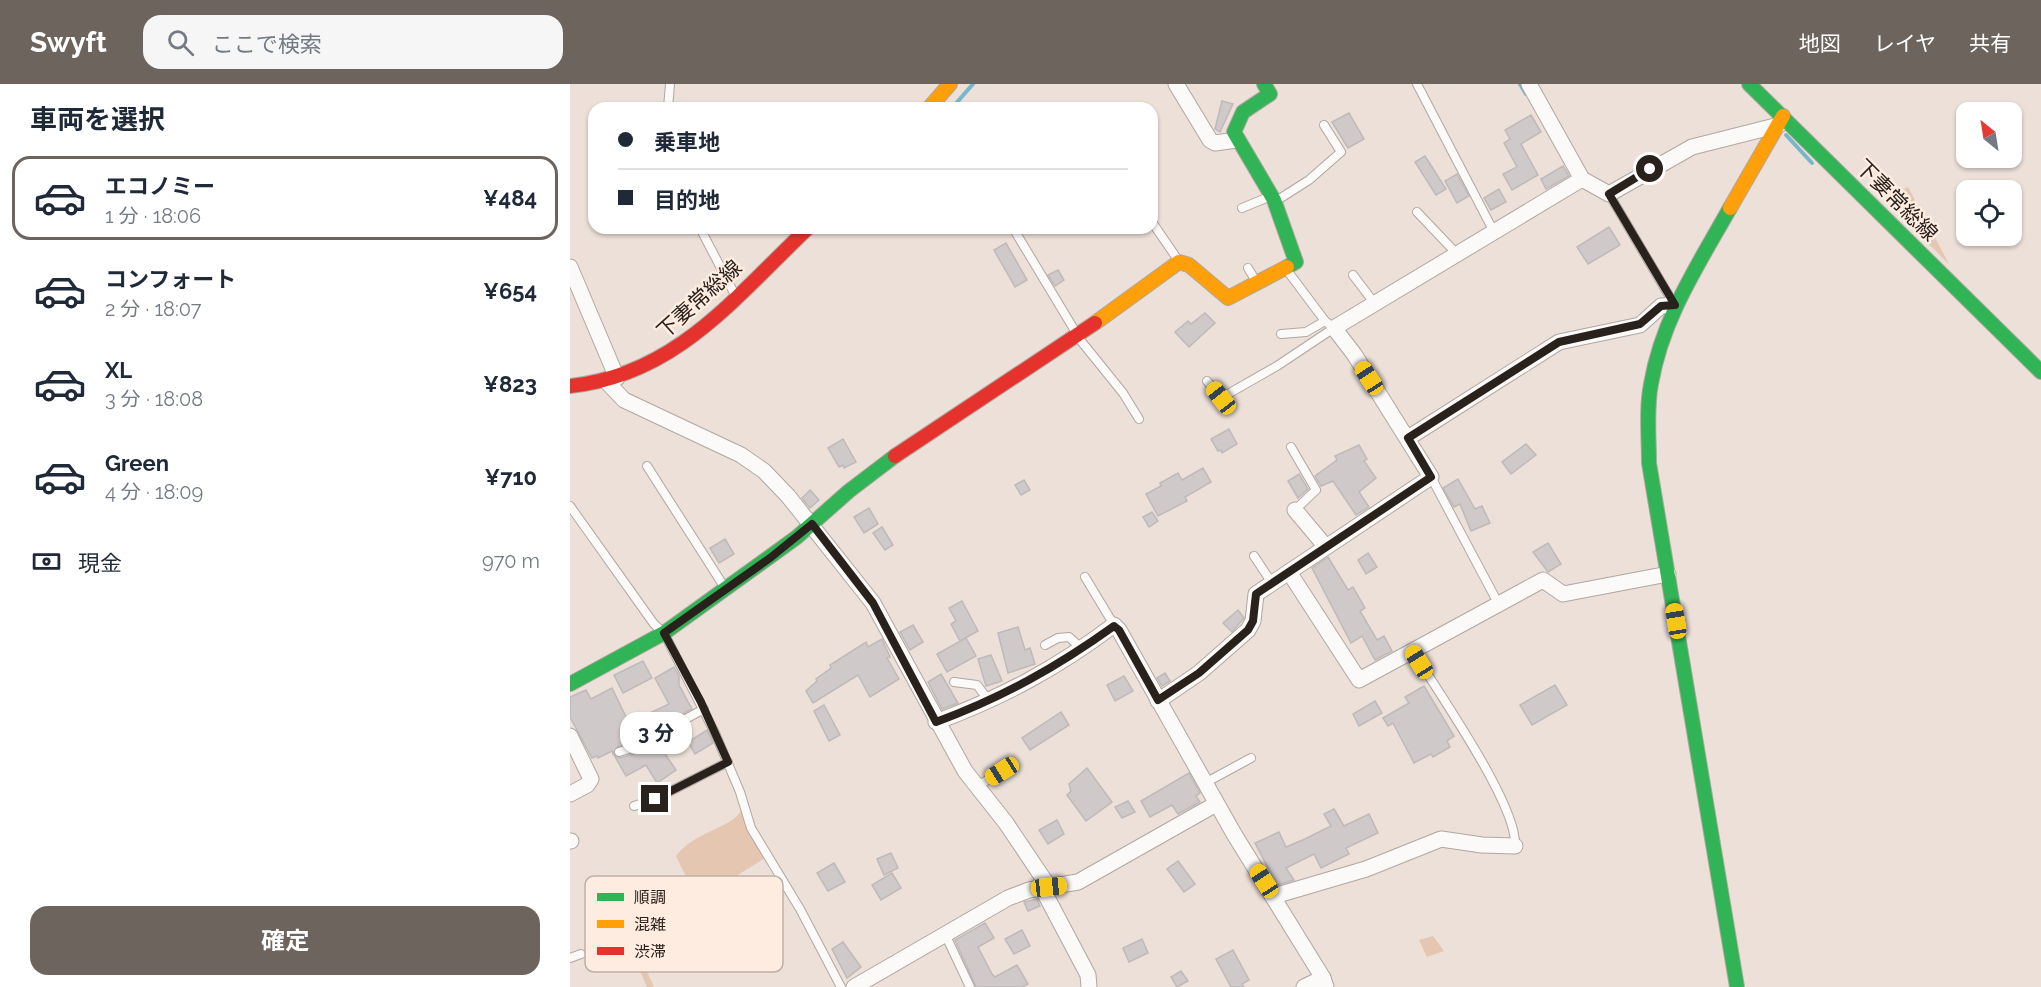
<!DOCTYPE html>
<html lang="ja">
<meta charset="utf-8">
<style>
:root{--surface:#fff;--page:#f6f6f7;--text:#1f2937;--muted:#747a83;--line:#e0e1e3;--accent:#6d645e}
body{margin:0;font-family:Raleway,"Noto Sans JP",sans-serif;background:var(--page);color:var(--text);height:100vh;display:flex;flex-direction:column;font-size:22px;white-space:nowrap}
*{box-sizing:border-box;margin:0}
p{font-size:20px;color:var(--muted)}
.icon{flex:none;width:33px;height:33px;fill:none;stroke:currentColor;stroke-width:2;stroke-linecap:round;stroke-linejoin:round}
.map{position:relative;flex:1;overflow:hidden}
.details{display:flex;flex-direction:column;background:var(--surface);width:570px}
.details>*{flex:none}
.guide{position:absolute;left:18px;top:18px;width:570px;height:132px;border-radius:18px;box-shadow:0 2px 4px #0004;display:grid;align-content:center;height:132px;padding:0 30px;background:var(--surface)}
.needle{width:39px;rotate:330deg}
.fabs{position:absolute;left:1386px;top:18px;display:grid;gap:12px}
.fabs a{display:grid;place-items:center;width:66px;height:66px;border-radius:12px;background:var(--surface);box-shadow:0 2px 4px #0004;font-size:30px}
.end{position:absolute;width:27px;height:27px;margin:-14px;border:8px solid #29211c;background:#fff;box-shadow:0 0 0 3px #fff}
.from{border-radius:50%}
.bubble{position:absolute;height:42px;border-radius:18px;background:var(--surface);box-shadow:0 2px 4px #0004;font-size:20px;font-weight:700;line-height:42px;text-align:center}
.car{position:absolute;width:18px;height:36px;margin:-18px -9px;border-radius:8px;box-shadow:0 0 4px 2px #0007;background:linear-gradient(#f5c518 24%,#345 0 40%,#f5c518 0 76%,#345 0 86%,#f5c518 0)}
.guide b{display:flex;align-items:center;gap:21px;height:57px;font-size:22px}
.guide b+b{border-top:2px solid var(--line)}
.guide i{width:15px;height:15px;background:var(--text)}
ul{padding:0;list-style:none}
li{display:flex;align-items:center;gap:18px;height:84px;margin:0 12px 9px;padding:0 18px;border:3px solid transparent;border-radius:18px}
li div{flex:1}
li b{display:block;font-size:22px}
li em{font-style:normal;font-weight:700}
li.selected{border-color:var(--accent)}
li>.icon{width:54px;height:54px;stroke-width:1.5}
h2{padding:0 30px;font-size:27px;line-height:72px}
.pay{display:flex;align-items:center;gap:15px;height:66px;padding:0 30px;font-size:22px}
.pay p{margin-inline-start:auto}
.primary-button{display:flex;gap:12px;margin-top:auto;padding:12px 30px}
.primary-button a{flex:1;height:69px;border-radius:18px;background:var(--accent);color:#fff;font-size:24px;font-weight:700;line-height:69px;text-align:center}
header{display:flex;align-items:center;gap:36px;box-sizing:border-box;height:84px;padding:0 30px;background:var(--accent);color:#fff}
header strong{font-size:28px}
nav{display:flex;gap:33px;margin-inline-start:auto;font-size:21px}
.search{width:420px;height:54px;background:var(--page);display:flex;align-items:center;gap:15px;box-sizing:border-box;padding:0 21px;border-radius:18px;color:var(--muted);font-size:22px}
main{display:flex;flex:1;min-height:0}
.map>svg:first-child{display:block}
.green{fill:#e5c6b1}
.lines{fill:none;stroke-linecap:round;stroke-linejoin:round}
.stream{stroke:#76b7cb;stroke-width:4}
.building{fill:#cfc9c9;stroke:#bfb9b9;stroke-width:1.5}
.lane-casing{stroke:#b0a7a1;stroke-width:10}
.street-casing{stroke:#b0a7a1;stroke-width:17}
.fast-casing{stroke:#b0a7a1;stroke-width:16}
.slow-casing{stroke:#b0a7a1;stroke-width:16}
.jam-casing{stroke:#b0a7a1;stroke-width:16}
.lane{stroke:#fcfaf9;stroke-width:8}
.street{stroke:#fcfaf9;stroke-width:15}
.fast{stroke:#30b455;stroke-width:14}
.slow{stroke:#ff9f0a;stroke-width:14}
.jam{stroke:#e5322d;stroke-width:14}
.route{stroke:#29211c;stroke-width:8}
.labels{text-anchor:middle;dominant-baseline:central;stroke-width:5;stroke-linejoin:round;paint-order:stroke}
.street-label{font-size:21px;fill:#29211c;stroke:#feece1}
.key{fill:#feece1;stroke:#beafa6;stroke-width:1.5}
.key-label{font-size:16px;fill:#29211c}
</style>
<header>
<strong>Swyft</strong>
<div class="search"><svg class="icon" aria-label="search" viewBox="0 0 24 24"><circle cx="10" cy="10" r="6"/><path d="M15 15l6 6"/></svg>ここで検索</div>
<nav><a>地図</a><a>レイヤ</a><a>共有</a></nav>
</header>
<main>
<section class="details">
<h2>車両を選択</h2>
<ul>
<li class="selected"><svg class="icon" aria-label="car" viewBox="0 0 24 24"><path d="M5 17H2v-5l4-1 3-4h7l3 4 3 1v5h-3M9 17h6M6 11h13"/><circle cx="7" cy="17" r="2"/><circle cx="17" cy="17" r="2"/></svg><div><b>エコノミー</b><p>1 分 · 18:06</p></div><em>¥484</em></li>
<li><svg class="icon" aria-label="car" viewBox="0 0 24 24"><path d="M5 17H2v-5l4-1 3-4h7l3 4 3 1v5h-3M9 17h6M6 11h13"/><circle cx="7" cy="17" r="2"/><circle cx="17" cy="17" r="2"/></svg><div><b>コンフォート</b><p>2 分 · 18:07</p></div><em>¥654</em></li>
<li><svg class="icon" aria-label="car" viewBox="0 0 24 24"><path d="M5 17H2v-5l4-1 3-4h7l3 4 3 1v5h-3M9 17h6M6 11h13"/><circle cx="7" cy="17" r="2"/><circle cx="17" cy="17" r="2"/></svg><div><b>XL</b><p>3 分 · 18:08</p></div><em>¥823</em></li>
<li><svg class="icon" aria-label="car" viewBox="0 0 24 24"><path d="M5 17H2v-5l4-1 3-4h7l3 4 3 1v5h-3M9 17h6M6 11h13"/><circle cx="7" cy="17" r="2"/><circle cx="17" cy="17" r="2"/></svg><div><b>Green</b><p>4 分 · 18:09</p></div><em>¥710</em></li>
</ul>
<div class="pay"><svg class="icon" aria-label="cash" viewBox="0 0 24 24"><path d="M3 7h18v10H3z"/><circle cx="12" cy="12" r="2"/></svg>現金<p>970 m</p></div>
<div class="primary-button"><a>確定</a></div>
</section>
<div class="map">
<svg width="1471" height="903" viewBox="0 0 1471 903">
<rect width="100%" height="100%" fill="#ece0d8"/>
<!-- green -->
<g class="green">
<path d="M1338 103 1379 180 1314 116Z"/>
<path d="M171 727 184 757 195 774 147 804 120 801 106 772C123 748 160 745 171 727Z"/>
<path d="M48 824 84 903H77L43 826Z"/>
<path d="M863 852 874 867 857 873 849 856Z"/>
</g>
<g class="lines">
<!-- stream -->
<g class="stream">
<path d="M950 0 956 10"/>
<path d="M382 24 403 0"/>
<path d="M1216 51 1242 79"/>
</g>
</g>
<!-- building -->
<g class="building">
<path d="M652 17 663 20 650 48 645 45Z"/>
<path d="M779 29 794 55 778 64 762 38Z"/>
<path d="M961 31 971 48 951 60 968 91 942 106 933 90 947 83 934 59 940 55 935 46Z"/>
<path d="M855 72 876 105 866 111 845 78Z"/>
<path d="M993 82 999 92 976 105 971 95Z"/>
<path d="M887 90 899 112 887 119 875 97Z"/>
<path d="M929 105 936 118 921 126 914 114Z"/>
<path d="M1039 143 1050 161 1018 180 1007 163Z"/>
<path d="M436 159 457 196 445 203 424 166Z"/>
<path d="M488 186 494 196 485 202 478 191Z"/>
<path d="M635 229 645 239 619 263 605 248 618 237 621 240Z"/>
<path d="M659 345 667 360 652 369 651 366 648 367 641 355Z"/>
<path d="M273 355 286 378 274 384 273 381 269 383 258 364Z"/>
<path d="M956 360 966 371 941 390 932 378Z"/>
<path d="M789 361 797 375 794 377 806 394 789 408 799 423 786 431 763 397 751 402 745 392 767 376 765 372Z"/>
<path d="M633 384 641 398 615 413 617 417 588 432 576 410 591 402 590 399 608 389 612 396Z"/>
<path d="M729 390 738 405 728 414 718 397Z"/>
<path d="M888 395 905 425 912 422 920 439 901 447 890 420 884 423 873 404Z"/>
<path d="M454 396 460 406 451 411 445 401Z"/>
<path d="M240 406 249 416 240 424 232 414Z"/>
<path d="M299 424 308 440 294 449 284 433Z"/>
<path d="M582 428 588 437 579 443 573 433Z"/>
<path d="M312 443 323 461 315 466 303 449Z"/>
<path d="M155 455 164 470 149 479 140 464Z"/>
<path d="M978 459 991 480 978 488 963 468Z"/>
<path d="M798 469 807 483 796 490 788 476Z"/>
<path d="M758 473 778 506 783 503 795 524 790 527 807 556 814 552 822 567 805 576 792 552 781 559 742 484Z"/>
<path d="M392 517 408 547 390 557 381 540 386 537 379 524Z"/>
<path d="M668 526 674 534 662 548 653 539Z"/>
<path d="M343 541 353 558 340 566 330 548Z"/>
<path d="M448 543 455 566 460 564 465 580 438 589 428 549Z"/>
<path d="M396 554 406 572 377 588 367 570Z"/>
<path d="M312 555 320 573 317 574 329 595 300 613 288 591 243 619 236 607 247 597 246 595 261 584 260 581 296 558 298 563Z"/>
<path d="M421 571 432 597 416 602 408 575Z"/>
<path d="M73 577 82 594 53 609 44 591Z"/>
<path d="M104 583 109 592V601L122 625 60 658 47 663 43 670 42 667 28 674 27 672 22 674 0 633V613L16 606 21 615 42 604 59 639 99 620 85 594Z"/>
<path d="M595 589 600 597 592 602 587 594Z"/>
<path d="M371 590 388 619 372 625 358 598Z"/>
<path d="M554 592 563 607 545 617 537 601Z"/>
<path d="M985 601 997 621 962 641 950 621Z"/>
<path d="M854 602 884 652 877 657 880 663 863 673 861 670 844 679 823 639 818 642 813 634 839 619 835 613Z"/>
<path d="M805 617 812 629 789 642 783 630Z"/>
<path d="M254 621 270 651 259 657 244 627Z"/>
<path d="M491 628 499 641 460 666 452 654Z"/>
<path d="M137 646 143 659 125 670 118 658Z"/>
<path d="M94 654 101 666 95 670 106 686 87 699 76 681 56 692 44 671 50 674 64 670Z"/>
<path d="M517 684 542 718 516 737 497 711 501 707 499 700Z"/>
<path d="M619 689 630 709 626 712 630 718 608 730 602 721 580 733 571 717Z"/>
<path d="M558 717 565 728 552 734 545 723Z"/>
<path d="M764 725 774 742 799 730 808 749 776 764 779 770 751 784 744 770 716 784 724 796 707 801 685 759 709 748 716 763 735 755 761 742 754 730Z"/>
<path d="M487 736 494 750 478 760 469 746Z"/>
<path d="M321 769 328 784 314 791 307 775Z"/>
<path d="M608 777 625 800 614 808 597 785Z"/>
<path d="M264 779 275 798 258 807 247 789Z"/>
<path d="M322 789 331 804 311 816 302 801Z"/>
<path d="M467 815 470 822 458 827 454 818Z"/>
<path d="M415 839 424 854 408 863 422 890 425 893 447 881 458 900 452 903H406L385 856Z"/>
<path d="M452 846 460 862 444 870 435 855Z"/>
<path d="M572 855 578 869 559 878 553 864Z"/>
<path d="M273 858 291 883 277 894 262 865Z"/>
<path d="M663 866 679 896 672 900 674 903H661L646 875Z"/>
<path d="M611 887 618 897 607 903 601 893Z"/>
</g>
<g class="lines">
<defs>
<g id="lane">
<path d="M847 0 924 148"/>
<path d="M98 24 100 0"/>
<path d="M1039 110 1104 220"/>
<path d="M706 117 739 96 771 68 754 41"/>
<path d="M672 124 701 112"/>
<path d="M847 128 887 170"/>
<path d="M582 138 608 176"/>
<path d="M130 144 164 209"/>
<path d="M443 144 511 257 553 309 569 335"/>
<path d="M678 184 687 199"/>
<path d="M783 191 805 220"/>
<path d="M711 250 736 248 755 237"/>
<path d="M637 297 651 314 707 282 764 244 755 237 716 185"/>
<path d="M721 363 746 406 725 426"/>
<path d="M77 382 155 504"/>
<path d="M861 393 928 519"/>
<path d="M0 422 84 540 94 549 145 649 170 708 181 744 230 825 271 903"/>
<path d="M684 472 702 499"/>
<path d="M515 493 544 541"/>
<path d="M475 561 488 554 499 553 512 565"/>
<path d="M843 567C867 607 948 721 945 762"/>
<path d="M384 598 407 601 419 617"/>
<path d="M49 668 62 664 134 625"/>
<path d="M635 699 681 674"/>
<path d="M406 703 432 687"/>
<path d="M64 722 85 715 158 678"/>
<path d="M375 850 400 903"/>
<path d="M0 874 11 870"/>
</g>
<g id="street">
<path d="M606 0 640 56 645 59 667 56"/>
<path d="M959 0 1012 95 1039 110 1122 63 1209 41"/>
<path d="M0 183 47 294"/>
<path d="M36 297 54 316 171 371 194 387 218 412 303 519 395 687 436 739 479 803"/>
<path d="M838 354 989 258 1070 241 1091 222 1105 221"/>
<path d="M725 426 756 463"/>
<path d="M719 488 789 596 973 496 993 510 1098 490"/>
<path d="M588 617 629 589 678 546 683 537 686 510 861 393 784 270 764 244 1012 95"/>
<path d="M366 638C433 613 487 584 544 541L549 546 664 750 753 894 756 903"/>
<path d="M0 652 21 695 17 701 0 710"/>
<path d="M0 757H1"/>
<path d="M472 804 518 891 519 903"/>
<path d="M704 812 796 785 871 755 912 761 945 762"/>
<path d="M284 903 438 814 459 806 508 798 646 720"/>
<path d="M734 903 753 894"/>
</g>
<g id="fast">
<path d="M694 0 700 10 673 28 664 48 704 116 726 178 717 183"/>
<path d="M1179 0 1471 288"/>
<path d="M1160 124C1128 181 1092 235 1081 300 1076 325 1079 354 1079 379L1167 903"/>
<path d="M0 600 94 549 227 453 279 407 325 372"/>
</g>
<g id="slow">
<path d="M359 24 380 0"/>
<path d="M1160 124 1213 32"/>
<path d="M525 239 609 178 619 181 658 214 717 183"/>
</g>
<g id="jam">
<path d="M0 302C106 291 165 213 238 144"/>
<path d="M325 372 525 239"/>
</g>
</defs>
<!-- lane casing -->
<use href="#lane" class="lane-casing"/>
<!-- street casing -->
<use href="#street" class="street-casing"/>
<!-- fast casing -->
<use href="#fast" class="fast-casing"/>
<!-- slow casing -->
<use href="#slow" class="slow-casing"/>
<!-- jam casing -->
<use href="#jam" class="jam-casing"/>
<!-- lane -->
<use href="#lane" class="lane"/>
<!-- street -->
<use href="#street" class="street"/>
<!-- fast -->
<use href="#fast" class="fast"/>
<!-- slow -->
<use href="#slow" class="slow"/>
<!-- jam -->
<use href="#jam" class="jam"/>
</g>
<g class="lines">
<!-- route -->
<path class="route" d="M85 715 158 678 131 618 94 549 200 474 242 440 303 519 366 638C433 613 487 583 544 542L549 546 588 616 629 589 678 546 683 537 686 510 861 393 838 354 989 258 1070 240 1091 222 1105 221 1039 110 1080 85"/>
</g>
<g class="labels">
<!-- street labels -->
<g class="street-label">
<text transform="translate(1327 116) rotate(45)">下妻常総線</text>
<text transform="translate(129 215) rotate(-42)">下妻常総線</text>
</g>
</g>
<!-- legend -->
<rect x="15" y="792" width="198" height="96" rx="9" class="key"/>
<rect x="27" y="809" width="27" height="8" fill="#30b455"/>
<rect x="27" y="836" width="27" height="8" fill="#ff9f0a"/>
<rect x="27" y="863" width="27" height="8" fill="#e5322d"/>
<g class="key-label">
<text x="64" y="819">順調</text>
<text x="64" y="846">混雑</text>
<text x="64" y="873">渋滞</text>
</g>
</svg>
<div class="fabs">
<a><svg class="needle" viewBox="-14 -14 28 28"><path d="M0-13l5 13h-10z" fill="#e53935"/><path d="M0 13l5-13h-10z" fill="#747a83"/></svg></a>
<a><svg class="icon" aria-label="locate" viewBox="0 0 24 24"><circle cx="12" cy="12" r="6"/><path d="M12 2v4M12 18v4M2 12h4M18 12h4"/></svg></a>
</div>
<i class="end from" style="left:1080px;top:85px"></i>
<i class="end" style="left:85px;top:715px"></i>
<div class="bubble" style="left:50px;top:628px;width:72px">3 分</div>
<i class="car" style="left:799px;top:294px;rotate:327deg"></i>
<i class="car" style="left:651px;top:314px;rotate:322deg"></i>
<i class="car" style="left:1106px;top:537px;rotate:351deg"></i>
<i class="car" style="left:849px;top:578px;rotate:328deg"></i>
<i class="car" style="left:432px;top:687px;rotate:238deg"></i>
<i class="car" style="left:694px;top:797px;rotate:327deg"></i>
<i class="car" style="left:479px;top:803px;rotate:84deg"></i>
<div class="guide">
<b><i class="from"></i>乗車地</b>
<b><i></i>目的地</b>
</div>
</div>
</main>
